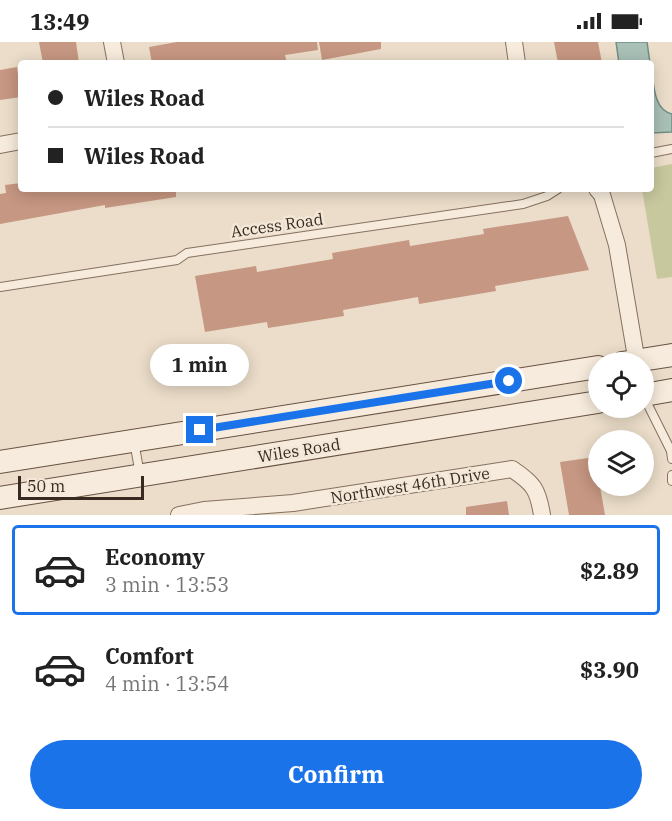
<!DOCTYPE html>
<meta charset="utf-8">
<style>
:root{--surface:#fff;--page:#f2f2f2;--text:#222;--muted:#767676;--line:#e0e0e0;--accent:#1a73e8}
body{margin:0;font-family:"IBM Plex Serif",serif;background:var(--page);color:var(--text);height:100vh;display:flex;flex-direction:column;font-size:22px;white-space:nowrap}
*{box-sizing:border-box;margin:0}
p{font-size:20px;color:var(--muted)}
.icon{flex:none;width:33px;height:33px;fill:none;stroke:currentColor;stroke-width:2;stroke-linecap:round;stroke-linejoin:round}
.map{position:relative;height:473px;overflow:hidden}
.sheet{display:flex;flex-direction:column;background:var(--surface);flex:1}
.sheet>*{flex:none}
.top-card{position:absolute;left:18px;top:18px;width:636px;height:132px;border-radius:6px;box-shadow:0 3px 15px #0003;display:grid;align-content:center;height:132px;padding:0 30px;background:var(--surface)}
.fabs{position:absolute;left:588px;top:310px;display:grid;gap:12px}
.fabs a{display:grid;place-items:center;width:66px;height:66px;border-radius:50%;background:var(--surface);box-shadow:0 3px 15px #0003;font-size:30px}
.scale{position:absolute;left:18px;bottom:15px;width:126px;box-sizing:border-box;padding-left:6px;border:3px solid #382a21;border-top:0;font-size:16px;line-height:21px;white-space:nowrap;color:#382a21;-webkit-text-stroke:4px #f3e8d8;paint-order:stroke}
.end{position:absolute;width:27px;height:27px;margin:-14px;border:8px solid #1a73e8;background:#fff;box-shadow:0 0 0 3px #fff}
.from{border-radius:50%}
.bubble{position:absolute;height:42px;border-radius:21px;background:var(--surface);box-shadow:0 3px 15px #0003;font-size:20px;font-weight:700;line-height:42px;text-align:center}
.top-card b{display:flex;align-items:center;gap:21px;height:57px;font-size:22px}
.top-card b+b{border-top:2px solid var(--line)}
.top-card i{width:15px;height:15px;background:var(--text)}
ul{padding:10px 0 0;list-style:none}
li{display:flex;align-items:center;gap:18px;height:90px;margin:0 12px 9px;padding:0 18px;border:3px solid transparent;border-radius:6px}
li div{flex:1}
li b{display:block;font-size:22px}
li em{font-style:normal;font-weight:700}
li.selected{border-color:var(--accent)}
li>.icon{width:54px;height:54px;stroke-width:1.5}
.action{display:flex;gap:12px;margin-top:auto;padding:12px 30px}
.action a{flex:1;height:69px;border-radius:36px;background:var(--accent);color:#fff;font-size:24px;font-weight:700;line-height:69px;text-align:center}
.status{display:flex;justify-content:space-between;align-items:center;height:42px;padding:0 30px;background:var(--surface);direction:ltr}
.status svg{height:16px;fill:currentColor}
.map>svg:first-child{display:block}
.green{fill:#c8c89e}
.water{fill:#a9c0b7;stroke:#708e83;stroke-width:1.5}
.building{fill:#c69782}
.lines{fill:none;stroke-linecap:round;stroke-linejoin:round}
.lane-casing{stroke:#86705f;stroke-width:10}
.street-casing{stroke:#86705f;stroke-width:18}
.secondary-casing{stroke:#685142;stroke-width:24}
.lane{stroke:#f6ebdc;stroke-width:8}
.street{stroke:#f6ebdc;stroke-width:16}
.secondary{stroke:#f6ebdc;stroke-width:22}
.route{stroke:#1a73e8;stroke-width:8}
.labels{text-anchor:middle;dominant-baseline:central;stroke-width:5;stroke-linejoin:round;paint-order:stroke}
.street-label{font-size:16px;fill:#382a21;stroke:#f3e8d8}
</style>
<div class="status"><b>13:49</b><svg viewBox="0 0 49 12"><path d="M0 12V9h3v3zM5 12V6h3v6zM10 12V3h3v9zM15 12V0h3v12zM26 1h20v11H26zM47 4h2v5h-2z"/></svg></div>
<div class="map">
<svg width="672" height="473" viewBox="0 0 672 473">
<rect width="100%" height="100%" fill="#ebddc9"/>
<!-- green -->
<path class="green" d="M672 122V235L657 237 642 147H651V126Z"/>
<!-- water -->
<g class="water">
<path d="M616 0H647L650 21H619Z"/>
<path d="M651 25C654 41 653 68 672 72V90L651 91Z"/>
</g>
<!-- building -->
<g class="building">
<path d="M39 0H76L79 21H43Z"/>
<path d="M177 0H317L318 8 285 13 287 21H152L149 5Z"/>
<path d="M319 0H381V7L322 18Z"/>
<path d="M554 0H598L602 21H558Z"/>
<path d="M17 25 21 55 0 58V28Z"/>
<path d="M21 141V147H176V155L105 166V163L0 182V152L6 151 5 143Z"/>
<path d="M568 174 589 228 495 244 496 249 419 262 418 255 343 268 344 274 268 286 267 280 205 290 195 234 256 224 257 230 333 217 332 211 409 198 410 204 484 192 483 187Z"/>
<path d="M595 415 605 473H569L560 420Z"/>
<path d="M507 459 509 473H466V465Z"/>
</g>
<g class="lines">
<defs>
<g id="lane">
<path d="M651 111 672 107"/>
<path d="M0 245 177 218 187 211 523 162 547 154 558 147"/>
<path d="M644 355 671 409 672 417"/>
<path d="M134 399 140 433"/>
<path d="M672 433V439"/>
</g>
<g id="street">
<path d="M112 0 116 21"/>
<path d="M514 0 517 21"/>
<path d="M0 103 21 99"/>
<path d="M597 147 602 153 617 203 637 321"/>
<path d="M179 473 204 468 293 461 512 427C533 441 538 447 542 473"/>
</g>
<g id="secondary">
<path d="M622 321 672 313"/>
<path d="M644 353 672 348"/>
<path d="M0 420 598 325"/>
<path d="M0 456 598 360"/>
</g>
</defs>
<!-- lane casing -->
<use href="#lane" class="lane-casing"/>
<!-- street casing -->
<use href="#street" class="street-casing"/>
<!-- secondary casing -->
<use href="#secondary" class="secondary-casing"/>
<!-- lane -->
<use href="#lane" class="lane"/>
<!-- street -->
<use href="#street" class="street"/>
<!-- secondary -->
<use href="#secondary" class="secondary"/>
</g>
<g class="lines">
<!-- route -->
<path class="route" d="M200 388 509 339"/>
</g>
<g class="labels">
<!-- street labels -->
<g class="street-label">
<text transform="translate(277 183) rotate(-8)">Access Road</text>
<text transform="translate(299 408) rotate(-9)">Wiles Road</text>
<text transform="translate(410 443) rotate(-9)">Northwest 46th Drive</text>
</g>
</g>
</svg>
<div class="fabs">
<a><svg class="icon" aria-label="locate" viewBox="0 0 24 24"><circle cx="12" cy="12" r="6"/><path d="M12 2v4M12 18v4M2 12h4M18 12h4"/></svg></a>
<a><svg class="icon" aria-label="layers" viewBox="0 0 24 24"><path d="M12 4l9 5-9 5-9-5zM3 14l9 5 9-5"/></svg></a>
</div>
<div class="scale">50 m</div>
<i class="end from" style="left:509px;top:339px"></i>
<i class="end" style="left:200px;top:388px"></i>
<div class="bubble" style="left:150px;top:302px;width:99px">1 min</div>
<div class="top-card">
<b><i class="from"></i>Wiles Road</b>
<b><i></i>Wiles Road</b>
</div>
</div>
<section class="sheet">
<ul>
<li class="selected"><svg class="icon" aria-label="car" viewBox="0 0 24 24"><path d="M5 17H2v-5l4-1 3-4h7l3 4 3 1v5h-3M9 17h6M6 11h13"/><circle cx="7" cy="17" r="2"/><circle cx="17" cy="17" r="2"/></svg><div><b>Economy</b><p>3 min · 13:53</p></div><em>$2.89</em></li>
<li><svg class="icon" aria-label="car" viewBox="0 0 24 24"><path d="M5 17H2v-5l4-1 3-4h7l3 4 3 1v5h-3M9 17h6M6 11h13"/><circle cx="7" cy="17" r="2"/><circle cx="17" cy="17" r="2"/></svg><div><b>Comfort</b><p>4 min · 13:54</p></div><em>$3.90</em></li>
</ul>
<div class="action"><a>Confirm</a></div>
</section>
